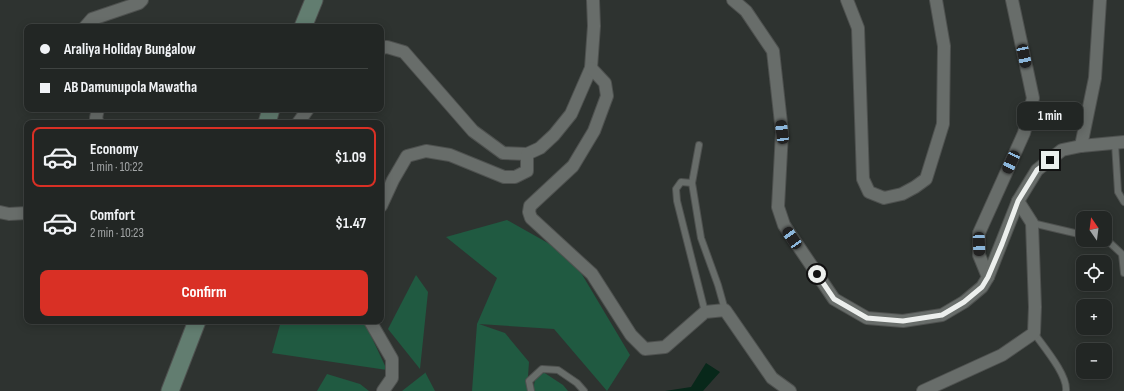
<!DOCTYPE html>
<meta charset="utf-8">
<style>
:root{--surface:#222624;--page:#2a2e2c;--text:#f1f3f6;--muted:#a2a5a6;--line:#3f4341;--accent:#d93025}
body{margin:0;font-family:"Sofia Sans Condensed",sans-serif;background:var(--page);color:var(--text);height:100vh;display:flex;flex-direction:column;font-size:15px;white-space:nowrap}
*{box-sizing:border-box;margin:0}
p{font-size:13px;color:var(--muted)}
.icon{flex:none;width:22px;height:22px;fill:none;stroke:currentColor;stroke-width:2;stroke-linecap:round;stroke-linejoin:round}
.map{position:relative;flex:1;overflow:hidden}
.drawer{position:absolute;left:24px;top:120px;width:360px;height:204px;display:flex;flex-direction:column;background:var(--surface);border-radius:8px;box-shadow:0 2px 10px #0003,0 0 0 1px var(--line)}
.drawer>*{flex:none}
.guide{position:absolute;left:24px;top:24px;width:360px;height:88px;border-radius:8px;box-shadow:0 2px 10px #0003,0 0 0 1px var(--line);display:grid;align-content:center;height:88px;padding:0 16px;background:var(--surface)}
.needle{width:26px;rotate:346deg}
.fabs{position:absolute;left:1076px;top:211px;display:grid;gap:8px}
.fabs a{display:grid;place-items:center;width:36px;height:36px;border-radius:8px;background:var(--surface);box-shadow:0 2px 10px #0003,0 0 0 1px var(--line);font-size:20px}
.end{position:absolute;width:18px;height:18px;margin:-9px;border:5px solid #ecefed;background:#111;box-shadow:0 0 0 2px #111}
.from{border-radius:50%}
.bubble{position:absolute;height:28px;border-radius:8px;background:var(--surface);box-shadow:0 2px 10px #0003,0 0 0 1px var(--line);font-size:13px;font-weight:700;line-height:28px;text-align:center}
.car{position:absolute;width:12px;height:24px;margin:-12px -6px;border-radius:5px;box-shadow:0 0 3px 1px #0007;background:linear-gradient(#222 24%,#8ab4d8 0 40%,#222 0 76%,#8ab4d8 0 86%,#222 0)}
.guide b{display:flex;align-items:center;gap:14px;height:38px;font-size:15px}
.guide b+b{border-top:1px solid var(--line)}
.guide i{width:10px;height:10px;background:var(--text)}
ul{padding:7px 0 0;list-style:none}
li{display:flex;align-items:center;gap:12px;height:60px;margin:0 8px 6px;padding:0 8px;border:2px solid transparent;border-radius:8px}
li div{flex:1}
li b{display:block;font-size:15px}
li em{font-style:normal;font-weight:700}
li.on{border-color:var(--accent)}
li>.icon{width:36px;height:36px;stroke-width:1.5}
.action{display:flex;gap:8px;margin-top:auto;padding:8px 16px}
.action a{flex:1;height:46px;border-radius:8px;background:var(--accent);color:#fff;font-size:16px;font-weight:700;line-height:46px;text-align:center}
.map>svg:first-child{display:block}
.green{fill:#205a41}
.water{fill:#08281a}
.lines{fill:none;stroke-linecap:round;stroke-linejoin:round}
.lane-casing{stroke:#4e514f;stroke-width:8}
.street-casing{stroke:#4e514f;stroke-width:14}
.secondary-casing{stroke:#4e514f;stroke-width:19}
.lane{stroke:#686d6a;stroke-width:6}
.street{stroke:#686d6a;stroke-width:12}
.secondary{stroke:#627d70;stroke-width:17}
.route{stroke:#ecefed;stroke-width:5}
</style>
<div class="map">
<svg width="1124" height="391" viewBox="0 0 1124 391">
<rect width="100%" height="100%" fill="#2e3330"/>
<!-- green -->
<g class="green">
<path d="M507 220 571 256 630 355 607 391 554 329 479 324 505 333 529 362 527 391H472L477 324 497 278 446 237Z"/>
<path d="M416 275 428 292 420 369 388 329Z"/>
<path d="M281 321H364L387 370 272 353Z"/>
<path d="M537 368 563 385 568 391H533Z"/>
<path d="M425 372 435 391H402L425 373Z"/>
<path d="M327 374 360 384 369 391H317Z"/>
</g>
<!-- water -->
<path class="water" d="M706 363 720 372 703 391H665L691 387Z"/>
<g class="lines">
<defs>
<g id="lane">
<path d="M1115 143 1118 192 1124 202"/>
<path d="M699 145 692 183 701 238 718 285 725 310"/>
<path d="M692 183 681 182 676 189 677 201 705 312"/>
<path d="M1032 223 1083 235"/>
<path d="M1102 240 1108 241 1122 254 1124 273"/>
<path d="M1034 333C1043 346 1068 375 1066 391"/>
<path d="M531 391 529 381 542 369 558 370 577 383 584 391"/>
</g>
<g id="street">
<path d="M733 0 746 11 773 51 782 132 778 207 784 225 834 299 867 318 903 321 942 315 964 302 982 287 988 277 979 255V233L1024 133 1033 98 1012 0"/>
<path d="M847 0 858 28 863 179 869 192 884 198 902 194 915 187 926 179 943 124 944 46 936 0"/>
<path d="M85 27 92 19 139 3 142 0"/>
<path d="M381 48 387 47 404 52 473 131 503 153 527 154 540 148 554 135 571 114 591 68 594 26 593 0"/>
<path d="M591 68 605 83 607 96 594 131 573 166 530 206 529 212 531 218 592 274 631 335 645 349 665 347 705 312 725 310 772 378 790 391"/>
<path d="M98 123 96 118 98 109"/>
<path d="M298 123 308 109"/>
<path d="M1081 146 1095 78 1100 0"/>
<path d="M381 206 393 180 407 156 426 151 450 155 504 177H515L527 171V154"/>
<path d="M0 212 9 214 27 213"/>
<path d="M988 277 1018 201 1037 170 1062 150 1081 146 1124 142"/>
<path d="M370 321 392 359V378L383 391"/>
<path d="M923 391 1002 355 1034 333 1035 307 1032 223 1018 201"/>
</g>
<g id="secondary">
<path d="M303 27 314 0"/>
<path d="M267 123 271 109"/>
<path d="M170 391 197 321"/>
</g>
</defs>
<!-- lane casing -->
<use href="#lane" class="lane-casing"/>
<!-- street casing -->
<use href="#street" class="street-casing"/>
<!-- secondary casing -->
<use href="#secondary" class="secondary-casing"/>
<!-- lane -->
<use href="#lane" class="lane"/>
<!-- street -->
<use href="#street" class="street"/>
<!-- secondary -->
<use href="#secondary" class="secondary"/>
</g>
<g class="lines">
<!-- route -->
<path class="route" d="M817 274 834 299 867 318 903 321 942 315 964 302 982 287 988 277 1002 244 1018 201 1037 170 1050 160"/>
</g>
</svg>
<div class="fabs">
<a><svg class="needle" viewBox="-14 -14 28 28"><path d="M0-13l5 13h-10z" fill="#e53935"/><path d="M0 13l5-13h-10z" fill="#a2a5a6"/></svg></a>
<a><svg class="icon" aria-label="locate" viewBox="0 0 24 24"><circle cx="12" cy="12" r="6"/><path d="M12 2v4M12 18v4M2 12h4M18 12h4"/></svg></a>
<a>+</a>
<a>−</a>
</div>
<i class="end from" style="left:817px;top:274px"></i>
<i class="end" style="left:1050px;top:160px"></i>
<div class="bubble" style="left:1017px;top:102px;width:66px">1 min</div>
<i class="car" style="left:1024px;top:56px;rotate:168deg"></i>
<i class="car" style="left:782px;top:132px;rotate:353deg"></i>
<i class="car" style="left:1011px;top:162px;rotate:205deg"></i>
<i class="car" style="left:792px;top:238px;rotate:326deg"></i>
<i class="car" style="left:979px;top:244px;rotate:178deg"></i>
<div class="guide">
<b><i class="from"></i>Araliya Holiday Bungalow</b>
<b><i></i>AB Damunupola Mawatha</b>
</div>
<section class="drawer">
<ul>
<li class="on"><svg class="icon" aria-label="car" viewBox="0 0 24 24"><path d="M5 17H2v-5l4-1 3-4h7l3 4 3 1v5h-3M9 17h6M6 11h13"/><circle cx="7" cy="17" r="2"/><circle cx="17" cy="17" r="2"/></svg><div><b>Economy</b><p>1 min · 10:22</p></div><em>$1.09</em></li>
<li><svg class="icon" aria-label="car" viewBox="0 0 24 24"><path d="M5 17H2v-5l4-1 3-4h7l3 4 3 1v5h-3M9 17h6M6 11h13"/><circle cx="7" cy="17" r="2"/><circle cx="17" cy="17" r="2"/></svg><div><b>Comfort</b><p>2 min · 10:23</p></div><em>$1.47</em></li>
</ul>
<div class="action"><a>Confirm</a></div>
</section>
</div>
